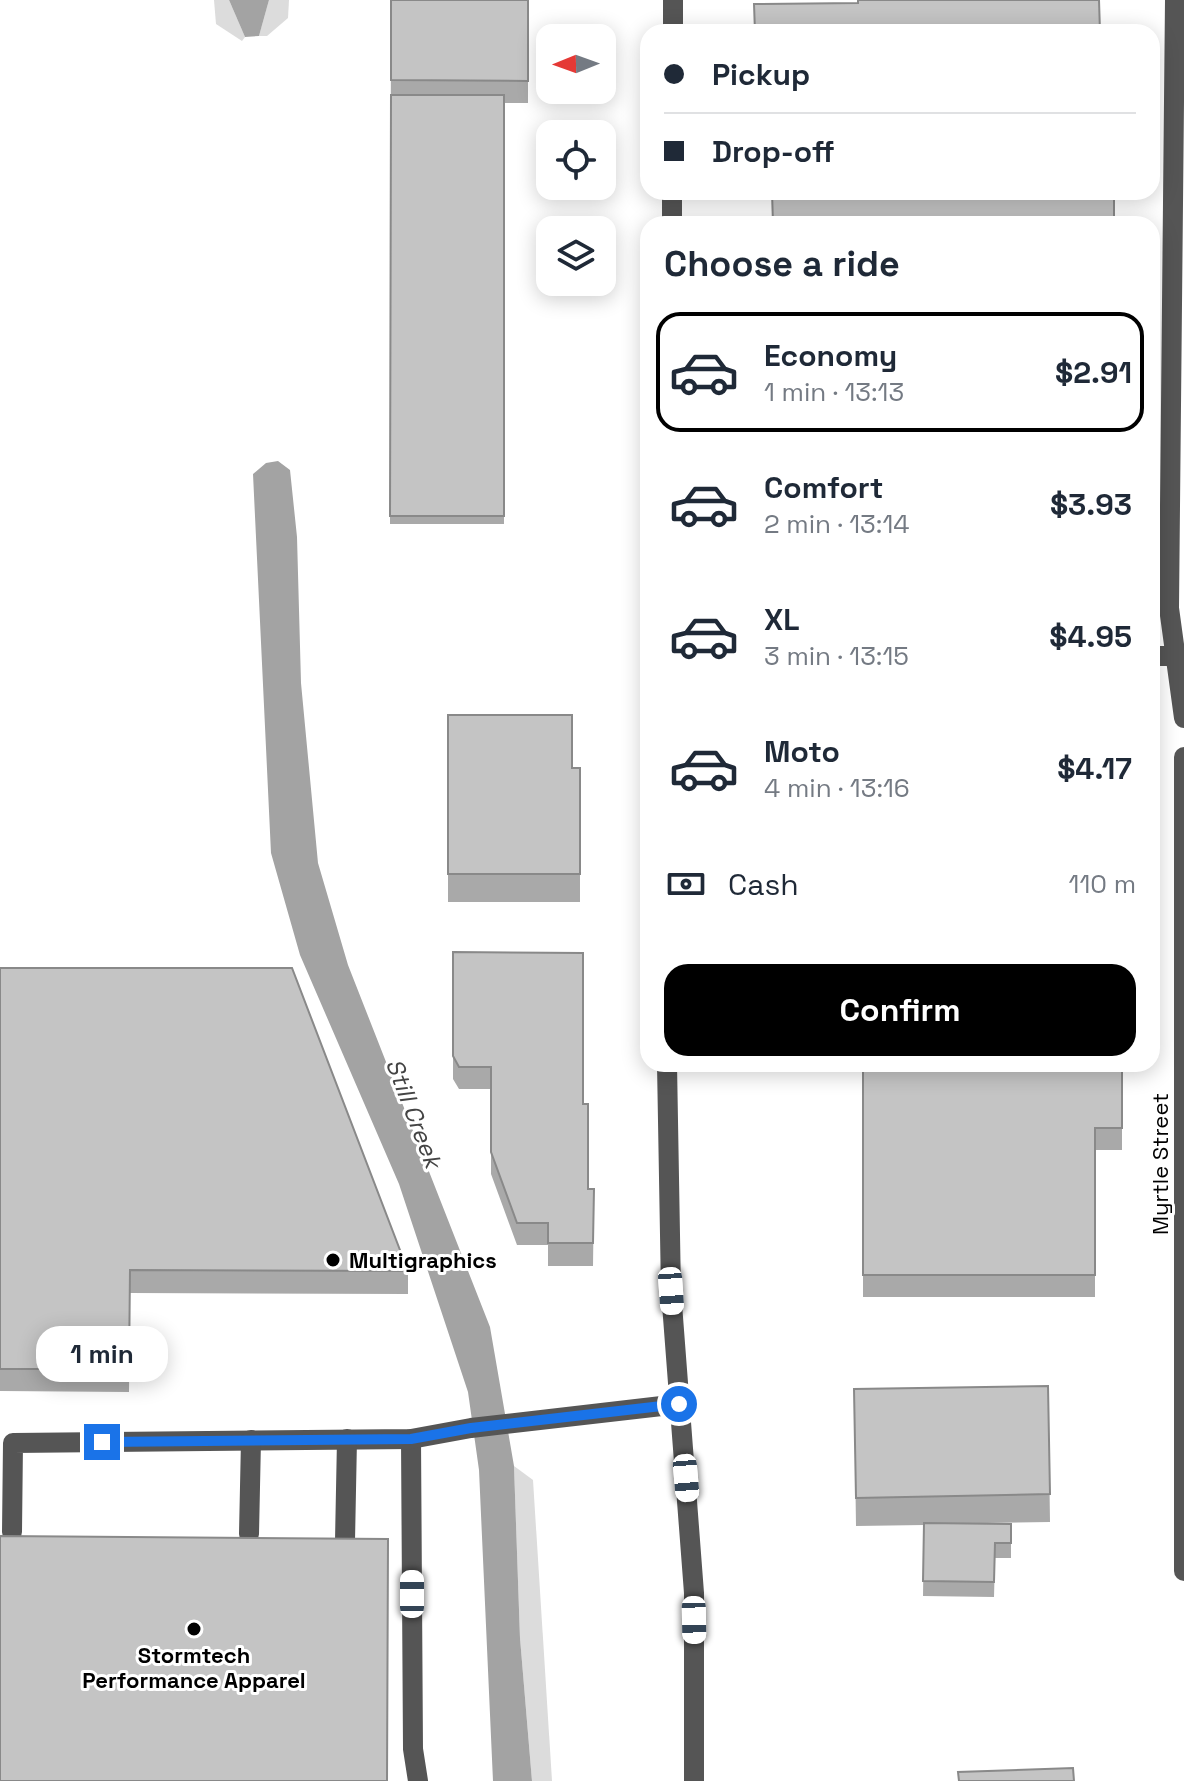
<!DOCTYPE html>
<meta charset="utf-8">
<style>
:root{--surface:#fff;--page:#f2f2f3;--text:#1f2937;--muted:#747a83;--line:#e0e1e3;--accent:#000}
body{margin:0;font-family:"Space Grotesk",sans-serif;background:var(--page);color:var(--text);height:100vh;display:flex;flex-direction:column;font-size:30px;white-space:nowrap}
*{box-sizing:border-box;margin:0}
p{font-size:26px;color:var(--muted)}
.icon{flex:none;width:44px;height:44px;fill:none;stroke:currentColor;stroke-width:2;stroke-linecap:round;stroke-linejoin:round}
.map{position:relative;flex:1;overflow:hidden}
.details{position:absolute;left:640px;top:216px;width:520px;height:856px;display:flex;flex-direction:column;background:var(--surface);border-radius:24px;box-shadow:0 4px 20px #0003}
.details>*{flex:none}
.top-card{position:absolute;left:640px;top:24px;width:520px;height:176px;border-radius:24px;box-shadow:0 4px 20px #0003;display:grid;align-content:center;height:176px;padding:0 24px;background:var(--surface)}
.needle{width:52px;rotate:269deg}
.controls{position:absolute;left:536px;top:24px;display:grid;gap:16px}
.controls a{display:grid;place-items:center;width:80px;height:80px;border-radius:16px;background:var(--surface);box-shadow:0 4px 20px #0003;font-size:40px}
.end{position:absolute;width:36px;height:36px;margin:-18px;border:10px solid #1a73e8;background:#fff;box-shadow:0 0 0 4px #fff}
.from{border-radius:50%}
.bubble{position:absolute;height:56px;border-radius:24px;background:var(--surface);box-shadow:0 4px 20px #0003;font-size:26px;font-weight:700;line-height:56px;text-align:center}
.car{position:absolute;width:24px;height:48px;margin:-24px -12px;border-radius:10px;box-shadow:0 0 6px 2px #0007;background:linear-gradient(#fff 24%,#345 0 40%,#fff 0 76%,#345 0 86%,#fff 0)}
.top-card b{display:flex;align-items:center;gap:28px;height:76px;font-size:30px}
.top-card b+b{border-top:2px solid var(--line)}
.top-card i{width:20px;height:20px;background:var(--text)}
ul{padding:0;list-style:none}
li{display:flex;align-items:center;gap:24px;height:120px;margin:0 16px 12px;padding:0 8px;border:4px solid transparent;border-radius:24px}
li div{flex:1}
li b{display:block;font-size:30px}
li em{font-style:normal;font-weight:700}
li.current{border-color:var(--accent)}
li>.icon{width:72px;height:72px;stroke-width:1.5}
h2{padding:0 24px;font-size:36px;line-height:96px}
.pay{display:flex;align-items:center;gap:20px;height:88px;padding:0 24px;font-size:30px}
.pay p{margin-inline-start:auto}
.primary-button{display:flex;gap:16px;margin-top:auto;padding:16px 24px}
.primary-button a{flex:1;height:92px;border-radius:24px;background:var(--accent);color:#fff;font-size:32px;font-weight:700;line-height:92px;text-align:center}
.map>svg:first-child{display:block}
.green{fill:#dcdcdc}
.water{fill:#a3a3a3}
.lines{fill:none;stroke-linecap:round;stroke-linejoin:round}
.minor{stroke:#555;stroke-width:20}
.wall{fill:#a9a9a9}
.building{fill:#c4c4c4;stroke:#898989;stroke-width:2}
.route{stroke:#1a73e8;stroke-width:10}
.poi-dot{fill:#000;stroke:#fff;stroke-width:3}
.labels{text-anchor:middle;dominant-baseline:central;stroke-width:6;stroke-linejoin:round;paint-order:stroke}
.street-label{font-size:22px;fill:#000;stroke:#fff}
.poi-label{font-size:22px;font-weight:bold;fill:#000;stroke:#fff;text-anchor:start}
.water-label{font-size:24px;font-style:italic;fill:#444;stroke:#fff}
</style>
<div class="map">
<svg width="1184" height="1781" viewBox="0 0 1184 1781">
<rect width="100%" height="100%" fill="#fff"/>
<!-- green -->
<g class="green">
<path d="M214 0H229L245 37 242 41 216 24Z"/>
<path d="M269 0H289L288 18 267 36H259Z"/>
<path d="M514 1466 533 1480 552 1781H532L520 1638Z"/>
</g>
<!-- water -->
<g class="water">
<path d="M229 0H269L259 36 245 37Z"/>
<path d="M278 461 290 470 297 537 301 683 318 863 348 965 490 1327 514 1466 520 1638 532 1781H493L479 1470 468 1392 399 1184 300 955 271 853 253 474 266 463Z"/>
</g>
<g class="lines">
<!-- minor -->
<g class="minor">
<path d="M1175 0 1169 608 1184 718"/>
<path d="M673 32V0"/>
<path d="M672 224V192"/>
<path d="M1152 656H1184"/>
<path d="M1184 757V1571"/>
<path d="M667 1064 671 1291 694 1593V1781"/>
<path d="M411 1439 413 1749 418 1781"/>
<path d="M12 1532 13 1443 411 1439 471 1428 679 1404"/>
<path d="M249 1534 251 1440"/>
<path d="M345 1541 347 1439"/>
</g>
</g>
<!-- wall -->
<g class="wall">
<path d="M391 0H528V103H504V524H390Z"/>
<path d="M448 715 572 768H580V902H448Z"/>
<path d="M453 952 583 1104 588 1189H594L593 1266H548V1245H517L491 1174V1089H459L453 1079Z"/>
<path d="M0 968 408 1271V1294L130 1293 129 1392 0 1391Z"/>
<path d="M863 1064H1122V1150H1095V1297H863Z"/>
<path d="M1048 1386 1050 1522 986 1523 1011 1524V1558H995L994 1597 923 1596 924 1525 856 1526 854 1389Z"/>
</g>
<!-- building -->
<g class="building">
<path d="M391 0H528V81L391 80Z"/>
<path d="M858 0H1099L1100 32H755L754 4 858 3Z"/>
<path d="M391 95H504V516H390Z"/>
<path d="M772 192H1114V224H773Z"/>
<path d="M448 715H572V768H580V874H448Z"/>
<path d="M453 952 583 953V1104H588V1189H594L593 1243H548V1223H517L491 1152V1067H459L453 1056Z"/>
<path d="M0 968H292L408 1271 130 1270 129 1369H0Z"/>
<path d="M863 1064H1122V1128H1095V1275H863Z"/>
<path d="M1048 1386 1050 1494 856 1498 854 1389Z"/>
<path d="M924 1523 1011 1524V1543H995L994 1582 923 1581Z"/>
<path d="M0 1536 388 1539 387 1781H0Z"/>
<path d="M1073 1768 1074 1781H959L958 1772Z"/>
</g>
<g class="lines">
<!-- route -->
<path class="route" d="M102 1442 411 1439 471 1428 679 1404"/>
</g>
<!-- markers -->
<g class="poi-dot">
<circle cx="333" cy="1260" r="8"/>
<circle cx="194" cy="1629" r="8"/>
</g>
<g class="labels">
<!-- street labels -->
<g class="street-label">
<text transform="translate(1160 1164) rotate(-90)">Myrtle Street</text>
</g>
<!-- poi labels -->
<g class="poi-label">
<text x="349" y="1260">Multigraphics</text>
<text x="194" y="1655" text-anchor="middle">Stormtech<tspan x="194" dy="25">Performance Apparel</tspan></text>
</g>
<!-- water labels -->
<g class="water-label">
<text transform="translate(414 1113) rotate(69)">Still Creek</text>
</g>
</g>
</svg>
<div class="controls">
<a><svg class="needle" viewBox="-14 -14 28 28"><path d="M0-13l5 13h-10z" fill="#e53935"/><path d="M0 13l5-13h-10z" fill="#747a83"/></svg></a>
<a><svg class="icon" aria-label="locate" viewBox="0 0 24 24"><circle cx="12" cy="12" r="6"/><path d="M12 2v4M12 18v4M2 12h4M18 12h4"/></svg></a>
<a><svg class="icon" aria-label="layers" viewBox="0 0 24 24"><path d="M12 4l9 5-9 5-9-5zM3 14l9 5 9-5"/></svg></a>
</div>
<i class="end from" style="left:679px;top:1404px"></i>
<i class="end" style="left:102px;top:1442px"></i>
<div class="bubble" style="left:36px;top:1326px;width:132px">1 min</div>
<i class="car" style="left:671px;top:1291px;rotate:176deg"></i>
<i class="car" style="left:686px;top:1478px;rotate:175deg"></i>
<i class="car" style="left:412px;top:1594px;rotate:0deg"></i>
<i class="car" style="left:694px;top:1620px;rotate:179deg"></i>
<div class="top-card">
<b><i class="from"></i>Pickup</b>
<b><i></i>Drop-off</b>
</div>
<section class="details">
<h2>Choose a ride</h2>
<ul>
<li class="current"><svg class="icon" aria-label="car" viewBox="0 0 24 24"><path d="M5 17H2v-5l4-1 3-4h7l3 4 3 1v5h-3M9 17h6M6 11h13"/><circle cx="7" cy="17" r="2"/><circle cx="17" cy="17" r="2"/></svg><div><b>Economy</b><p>1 min · 13:13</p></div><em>$2.91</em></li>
<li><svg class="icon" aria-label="car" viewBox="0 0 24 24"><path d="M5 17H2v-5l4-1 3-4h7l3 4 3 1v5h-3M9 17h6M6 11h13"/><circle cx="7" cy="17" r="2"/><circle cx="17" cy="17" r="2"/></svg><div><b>Comfort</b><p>2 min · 13:14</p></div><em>$3.93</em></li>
<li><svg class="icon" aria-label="car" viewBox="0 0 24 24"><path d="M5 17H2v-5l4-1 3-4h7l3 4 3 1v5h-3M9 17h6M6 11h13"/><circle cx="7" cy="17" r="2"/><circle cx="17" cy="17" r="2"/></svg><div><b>XL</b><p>3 min · 13:15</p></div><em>$4.95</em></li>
<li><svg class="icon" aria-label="car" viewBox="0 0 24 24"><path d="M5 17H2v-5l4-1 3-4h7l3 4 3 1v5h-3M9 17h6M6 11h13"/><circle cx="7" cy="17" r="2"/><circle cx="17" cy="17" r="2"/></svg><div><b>Moto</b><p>4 min · 13:16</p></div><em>$4.17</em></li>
</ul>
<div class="pay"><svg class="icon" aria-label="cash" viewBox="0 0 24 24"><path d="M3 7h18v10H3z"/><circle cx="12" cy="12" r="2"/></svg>Cash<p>110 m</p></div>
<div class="primary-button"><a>Confirm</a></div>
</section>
</div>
